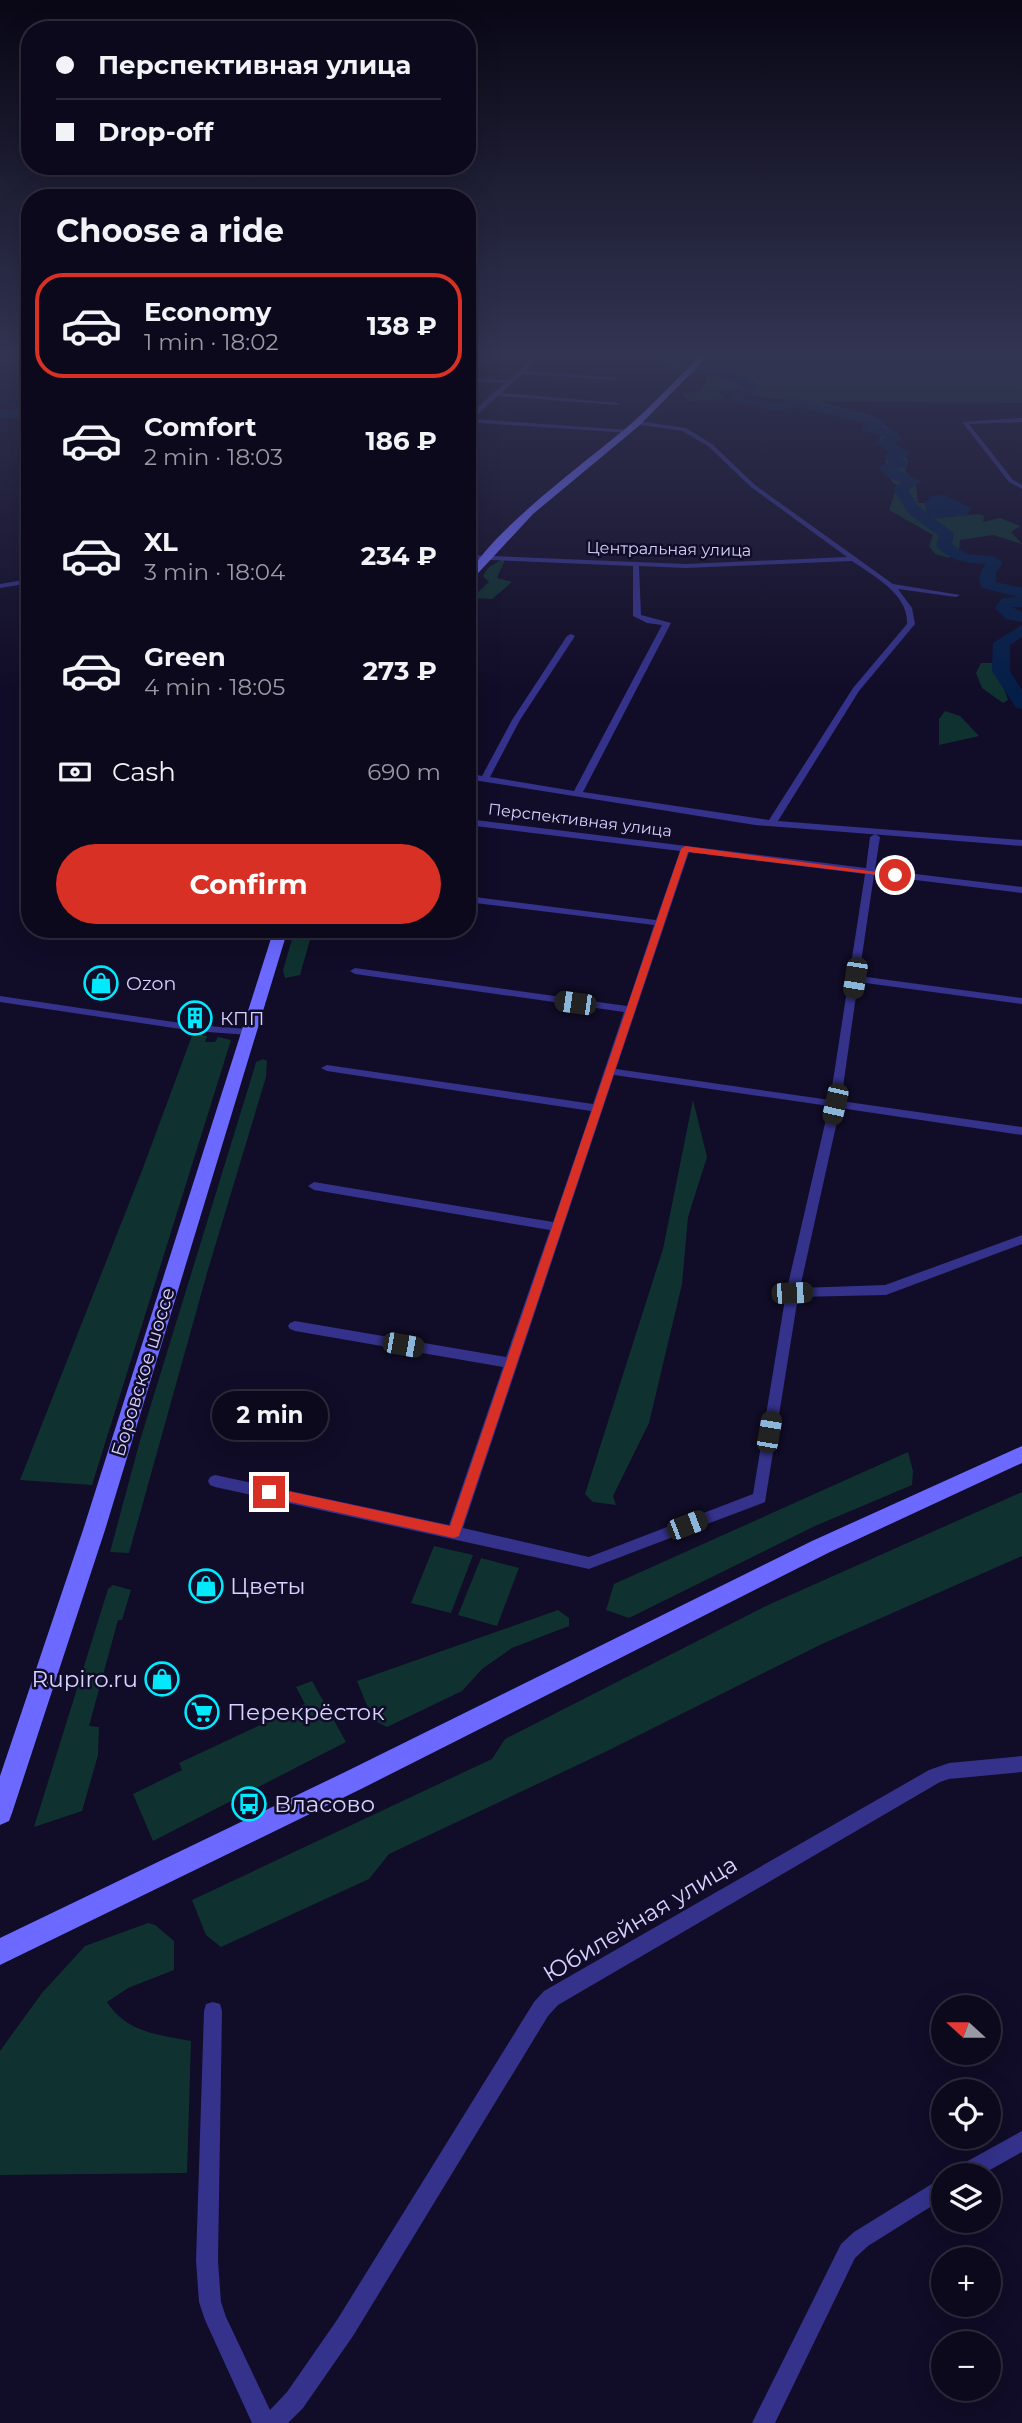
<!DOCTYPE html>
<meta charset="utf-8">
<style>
:root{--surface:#0d091d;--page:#1b172a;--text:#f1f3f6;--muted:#9a9aa4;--line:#2d2a3b;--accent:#d93025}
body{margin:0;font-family:Montserrat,sans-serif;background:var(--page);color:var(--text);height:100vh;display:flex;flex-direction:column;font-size:26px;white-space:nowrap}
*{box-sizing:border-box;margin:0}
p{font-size:23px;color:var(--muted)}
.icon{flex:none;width:38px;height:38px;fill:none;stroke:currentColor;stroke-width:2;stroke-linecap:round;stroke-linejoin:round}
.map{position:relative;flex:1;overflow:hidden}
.panel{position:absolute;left:21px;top:189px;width:455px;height:749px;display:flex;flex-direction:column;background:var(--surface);border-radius:28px;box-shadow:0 7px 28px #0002,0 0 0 2px var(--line)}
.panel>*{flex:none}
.hud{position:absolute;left:21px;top:21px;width:455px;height:154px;border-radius:28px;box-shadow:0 7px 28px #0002,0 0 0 2px var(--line);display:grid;align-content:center;height:154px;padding:0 35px;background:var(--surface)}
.needle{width:46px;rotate:291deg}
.buttons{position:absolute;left:931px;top:1995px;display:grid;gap:14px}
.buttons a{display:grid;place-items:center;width:70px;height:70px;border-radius:50%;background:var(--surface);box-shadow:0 7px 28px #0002,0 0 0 2px var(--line);font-size:35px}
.end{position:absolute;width:32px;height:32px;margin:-16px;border:9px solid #d93025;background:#fff;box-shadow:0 0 0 4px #fff}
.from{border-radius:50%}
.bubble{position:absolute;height:49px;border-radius:24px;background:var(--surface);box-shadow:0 7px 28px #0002,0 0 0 2px var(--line);font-size:23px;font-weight:700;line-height:49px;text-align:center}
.car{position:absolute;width:21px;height:42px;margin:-21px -10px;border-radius:9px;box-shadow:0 0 5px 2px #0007;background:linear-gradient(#222 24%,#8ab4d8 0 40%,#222 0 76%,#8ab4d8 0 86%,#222 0)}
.hud b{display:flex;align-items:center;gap:24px;height:66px;font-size:26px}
.hud b+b{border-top:2px solid var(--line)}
.hud i{width:18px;height:18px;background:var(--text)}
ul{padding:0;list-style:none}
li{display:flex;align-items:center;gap:21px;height:105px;margin:0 14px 10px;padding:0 21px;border:4px solid transparent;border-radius:28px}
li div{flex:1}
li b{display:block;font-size:26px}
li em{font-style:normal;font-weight:700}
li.active{border-color:var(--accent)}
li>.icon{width:63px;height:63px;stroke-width:1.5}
h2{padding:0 35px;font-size:32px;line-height:84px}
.pay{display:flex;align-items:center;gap:18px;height:77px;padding:0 35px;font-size:26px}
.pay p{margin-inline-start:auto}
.button{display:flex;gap:14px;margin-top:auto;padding:14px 35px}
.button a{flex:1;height:80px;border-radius:42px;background:var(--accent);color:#fff;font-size:28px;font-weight:700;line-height:80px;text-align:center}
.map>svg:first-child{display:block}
.green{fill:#0f3230}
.water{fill:#041e48}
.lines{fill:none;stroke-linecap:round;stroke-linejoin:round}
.river{fill:#041e48;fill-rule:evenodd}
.minor{fill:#34328b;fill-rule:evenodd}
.secondary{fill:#6b69ff;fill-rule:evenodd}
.route{fill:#d93025}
.labels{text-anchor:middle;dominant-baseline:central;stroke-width:5;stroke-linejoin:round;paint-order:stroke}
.far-street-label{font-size:16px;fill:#d7d2ff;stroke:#110c27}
.poi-label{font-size:19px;fill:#d7d2ff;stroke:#110c27;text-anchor:start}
.street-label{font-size:19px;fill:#d7d2ff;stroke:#110c27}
.near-poi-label{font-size:23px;fill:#d7d2ff;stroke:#110c27;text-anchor:start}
.near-street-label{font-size:23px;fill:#d7d2ff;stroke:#110c27}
</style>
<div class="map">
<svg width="1022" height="2423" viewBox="0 0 1022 2423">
<rect width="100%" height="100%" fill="#110c27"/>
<!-- green -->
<g class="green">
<path d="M641 354H695L684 367 668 369 662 361Z"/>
<path d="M711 354H1022V403L817 401 872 416 898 434 890 444 878 442 882 435 873 424 792 400 744 395 740 389 718 391 725 399 689 401 681 393 701 392 709 373 700 368Z"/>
<path d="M893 453 907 458 908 465 905 470 916 486 918 503H925L927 515 937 518 979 514 984 516 983 522 1000 518 1020 526 1011 532 1022 544 993 535 960 540 959 550 949 558 935 554 929 546 933 535 889 510 895 492 904 489 893 483 884 470 887 456Z"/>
<path d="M501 560H505L497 578 512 582 492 599 472 598 489 582 483 576 488 568Z"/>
<path d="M981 663H995L1008 700 1003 703 982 688 976 673Z"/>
<path d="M945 711 960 716 979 736 939 745V719Z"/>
<path d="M295 929H313L300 975 285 978 283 970Z"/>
<path d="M193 1033 207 1036 205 1042H215L218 1037 231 1040 92 1485 20 1480 143 1168Z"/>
<path d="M263 1059 267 1061 266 1077 207 1273 129 1553 110 1552 141 1437 255 1066 256 1062Z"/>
<path d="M693 1100 707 1157 688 1217 682 1284 649 1423 613 1496 616 1505 593 1502 585 1494 663 1249Z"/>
<path d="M908 1452 913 1471 912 1485 815 1526 629 1618 606 1610 614 1584Z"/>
<path d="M1022 1492V1556L822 1644 603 1753 389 1854 369 1879 221 1947 206 1935 192 1900 492 1759 505 1739 768 1605Z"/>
<path d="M434 1546 473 1555 451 1613 411 1603Z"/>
<path d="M481 1558 519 1568 497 1626 458 1615Z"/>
<path d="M113 1585 131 1590 122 1620H118L89 1726 99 1727 98 1755 82 1811 34 1827 108 1589Z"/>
<path d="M558 1610 569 1618V1626L512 1648 482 1669 462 1691 387 1727 373 1720 357 1681Z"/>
<path d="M312 1681 346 1742 153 1841 133 1794 182 1770 179 1763 305 1704 296 1687Z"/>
<path d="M148 1923 155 1925 174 1941V1970L128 1988 107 2002C126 2032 158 2035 191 2041L187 2173 0 2175V2051L42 1993 85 1946Z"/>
</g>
<!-- water -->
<path class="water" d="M944 495 972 508 967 515 937 518 927 514 925 503 931 496Z"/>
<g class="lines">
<!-- river -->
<g class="river">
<path d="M646 354H661L690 369 680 371Z"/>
<path d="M697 366C720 369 745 371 761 389L745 397 748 398 776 403 799 399 884 420 885 423 882 427 890 428 903 438 893 443 911 454 902 458 908 464 906 467 896 469 922 481 908 490 918 506 952 532 954 535 952 544C957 547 963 552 968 554 981 557 993 552 1003 563L996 572V582L1022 588V607H1012L1022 612V622L1006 619 995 608 1002 598 1018 597 982 588C977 581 980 571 986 564 966 563 950 561 936 546L939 536 908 513 893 488 902 482 889 478 878 467 890 462 884 456 890 452 875 443 886 437 863 431 862 428 867 424 800 407 776 411 732 401V395L746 388 725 378 693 373 691 370Z"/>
<path d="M30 409V417L0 419V411Z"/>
<path d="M1022 625V637L1010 645V671L1022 690V709L1016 708 992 671 993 643Z"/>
</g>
<!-- minor -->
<g class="minor">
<path d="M535 354H540L526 371 617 378 614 380 523 374 501 393 620 403 617 405 498 396 473 419 627 430 629 433 467 422V418L493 393 506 383 467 381V377L509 381 528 362 467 359V356L530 359Z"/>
<path d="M1022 418V422L969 424 1013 480 1022 485V489L1009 482 962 422Z"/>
<path d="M637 421 686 428 712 444 755 485 893 584 960 595 956 597 898 589 912 608 915 624 859 691 778 821 1022 840V846L755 825 467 779V773L482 776 512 720 567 636 571 634 575 636 520 720 490 777 574 791 662 625 647 623 633 616V566L467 559V555L686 564 847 557 751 487 708 446 682 431 635 424ZM852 561C873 576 909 594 907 624L853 688 769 820 583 792 671 623 641 615 639 566 686 568Z"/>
<path d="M30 579V583L0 588V584Z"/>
<path d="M467 819 866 868 870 837 875 834 880 837 875 869 1022 887V893L874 875 859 976 1022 998V1004L858 982 841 1101 1022 1127V1135L840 1108 800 1288 885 1285 1022 1235V1244L886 1295 798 1297 765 1502 589 1569 215 1487 210 1485 208 1481 210 1477 215 1475 449 1525 503 1367 295 1331 290 1329 288 1326 290 1323 295 1321 506 1357 550 1230 314 1190 308 1186 314 1182 553 1222 591 1111 327 1071 321 1068 327 1065 593 1104 624 1012 355 974 350 971 355 968 627 1006 654 925 467 902V896L656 920 680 851 467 825ZM689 852 865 874 830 1100 616 1069ZM614 1075 829 1106 786 1293 753 1494 589 1557 463 1528Z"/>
<path d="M0 996 194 1025 249 1029 254 1032 249 1035 194 1031 0 1002Z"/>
<path d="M1022 1756V1772L949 1779 940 1782 558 2005 548 2016 353 2336 303 2408 288 2423H252L205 2320 199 2302 196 2261 204 2011 206 2004 213 2002 220 2004 222 2011 218 2261 221 2302 226 2317 270 2410 287 2392 337 2320 534 2002 544 1991 929 1770 949 1763Z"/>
<path d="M1022 2131V2152L981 2175H952L955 2168Z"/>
<path d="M943 2177V2199L868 2246 855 2258 775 2423H752L841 2244 854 2232Z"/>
</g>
<!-- secondary -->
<g class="secondary">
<path d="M702 354H710L640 425 533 514 467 585C467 547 601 451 633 422 657 401 679 376 702 354Z"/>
<path d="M274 929H288L105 1530 12 1813 9 1821 0 1825V1776L83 1530Z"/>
<path d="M1022 1446V1463L828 1553 361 1789 0 1965V1938L343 1773 812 1541Z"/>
</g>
</g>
<!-- sky -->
<linearGradient id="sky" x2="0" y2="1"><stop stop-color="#090715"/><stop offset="0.51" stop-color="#323452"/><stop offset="1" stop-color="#323452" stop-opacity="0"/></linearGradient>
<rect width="1022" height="693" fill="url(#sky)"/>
<!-- route -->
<path class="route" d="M685 846 899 875 895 877 688 852 459 1536 454 1538 264 1496 262 1492 269 1487 450 1526 681 849Z"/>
<!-- icons -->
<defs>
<symbol id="shop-ring" viewBox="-11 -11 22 22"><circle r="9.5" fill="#110c27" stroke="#00e9fd" stroke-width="1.5"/><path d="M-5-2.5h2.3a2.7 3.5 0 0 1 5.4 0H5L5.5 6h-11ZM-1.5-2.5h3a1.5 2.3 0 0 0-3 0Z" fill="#00e9fd"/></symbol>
<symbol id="building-ring" viewBox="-11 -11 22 22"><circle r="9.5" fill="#110c27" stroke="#00e9fd" stroke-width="1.5"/><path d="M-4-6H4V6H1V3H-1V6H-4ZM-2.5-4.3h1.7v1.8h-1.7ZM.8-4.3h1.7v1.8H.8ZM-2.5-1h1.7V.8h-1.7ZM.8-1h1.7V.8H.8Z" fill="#00e9fd"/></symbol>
<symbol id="supermarket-ring" viewBox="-11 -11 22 22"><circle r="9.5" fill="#110c27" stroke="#00e9fd" stroke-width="1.5"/><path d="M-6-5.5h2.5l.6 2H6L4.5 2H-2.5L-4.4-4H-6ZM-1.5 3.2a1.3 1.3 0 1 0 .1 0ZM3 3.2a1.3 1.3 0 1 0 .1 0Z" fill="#00e9fd"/></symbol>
<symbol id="bus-ring" viewBox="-11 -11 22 22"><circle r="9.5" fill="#110c27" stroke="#00e9fd" stroke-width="1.5"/><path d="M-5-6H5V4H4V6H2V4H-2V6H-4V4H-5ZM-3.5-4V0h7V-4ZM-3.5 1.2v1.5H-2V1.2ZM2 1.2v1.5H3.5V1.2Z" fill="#00e9fd"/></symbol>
</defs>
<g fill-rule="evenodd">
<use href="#shop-ring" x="82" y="964" width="38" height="38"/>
<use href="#building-ring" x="176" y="999" width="38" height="38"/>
<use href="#shop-ring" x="187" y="1567" width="38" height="38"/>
<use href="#shop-ring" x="143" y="1660" width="38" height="38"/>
<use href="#supermarket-ring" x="183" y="1693" width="38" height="38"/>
<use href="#bus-ring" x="230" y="1785" width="38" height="38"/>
</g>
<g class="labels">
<!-- far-street labels -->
<g class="far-street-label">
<text transform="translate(669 549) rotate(1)">Центральная улица</text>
<text transform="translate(580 820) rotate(7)">Перспективная улица</text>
</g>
<!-- poi labels -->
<g class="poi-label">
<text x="126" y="983">Ozon</text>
<text x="220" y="1018">КПП</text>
</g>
<!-- street labels -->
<g class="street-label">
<text transform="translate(143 1372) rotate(-73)">Боровское шоссе</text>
</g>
<!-- near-poi labels -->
<g class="near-poi-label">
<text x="230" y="1586">Цветы</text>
<text x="138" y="1679" text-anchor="end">Rupiro.ru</text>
<text x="227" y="1712">Перекрёсток</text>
<text x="274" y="1804">Власово</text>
</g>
<!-- near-street labels -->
<g class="near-street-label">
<text transform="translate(640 1919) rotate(-31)">Юбилейная улица</text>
</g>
</g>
</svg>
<div class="buttons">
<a><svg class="needle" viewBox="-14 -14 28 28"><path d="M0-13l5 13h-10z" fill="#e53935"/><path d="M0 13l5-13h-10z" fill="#9a9aa4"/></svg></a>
<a><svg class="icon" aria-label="locate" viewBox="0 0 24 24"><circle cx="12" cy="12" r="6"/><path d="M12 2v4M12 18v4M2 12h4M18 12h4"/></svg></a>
<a><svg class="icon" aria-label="layers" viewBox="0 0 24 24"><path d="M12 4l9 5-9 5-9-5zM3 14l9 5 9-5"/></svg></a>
<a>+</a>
<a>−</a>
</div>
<i class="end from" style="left:895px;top:875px"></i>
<i class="end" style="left:269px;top:1492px"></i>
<div class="bubble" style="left:212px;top:1391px;width:116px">2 min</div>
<i class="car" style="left:855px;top:978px;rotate:189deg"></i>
<i class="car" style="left:575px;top:1003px;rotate:278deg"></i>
<i class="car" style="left:835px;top:1104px;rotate:193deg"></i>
<i class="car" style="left:792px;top:1293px;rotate:88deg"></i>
<i class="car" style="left:403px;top:1345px;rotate:100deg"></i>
<i class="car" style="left:769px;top:1432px;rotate:10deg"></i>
<i class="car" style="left:687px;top:1525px;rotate:69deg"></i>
<div class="hud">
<b><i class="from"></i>Перспективная улица</b>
<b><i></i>Drop-off</b>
</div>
<section class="panel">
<h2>Choose a ride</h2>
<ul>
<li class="active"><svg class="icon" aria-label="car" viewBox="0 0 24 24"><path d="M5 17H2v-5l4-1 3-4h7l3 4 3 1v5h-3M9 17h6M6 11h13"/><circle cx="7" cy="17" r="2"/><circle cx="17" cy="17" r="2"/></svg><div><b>Economy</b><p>1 min · 18:02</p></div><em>138 ₽</em></li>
<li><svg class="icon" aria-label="car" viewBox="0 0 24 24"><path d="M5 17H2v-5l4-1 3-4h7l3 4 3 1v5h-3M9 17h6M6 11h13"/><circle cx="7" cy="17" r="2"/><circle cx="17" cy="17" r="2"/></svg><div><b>Comfort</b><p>2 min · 18:03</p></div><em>186 ₽</em></li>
<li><svg class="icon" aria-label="car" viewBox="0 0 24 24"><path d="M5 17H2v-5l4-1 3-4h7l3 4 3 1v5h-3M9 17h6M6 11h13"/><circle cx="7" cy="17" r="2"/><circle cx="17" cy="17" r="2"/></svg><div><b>XL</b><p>3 min · 18:04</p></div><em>234 ₽</em></li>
<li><svg class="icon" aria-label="car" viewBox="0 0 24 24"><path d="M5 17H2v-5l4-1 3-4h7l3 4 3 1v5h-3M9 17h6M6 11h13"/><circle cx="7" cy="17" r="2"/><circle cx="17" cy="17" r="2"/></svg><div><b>Green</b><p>4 min · 18:05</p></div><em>273 ₽</em></li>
</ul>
<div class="pay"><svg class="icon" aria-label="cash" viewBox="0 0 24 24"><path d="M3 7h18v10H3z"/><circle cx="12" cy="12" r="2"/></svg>Cash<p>690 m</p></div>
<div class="button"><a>Confirm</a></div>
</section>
</div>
